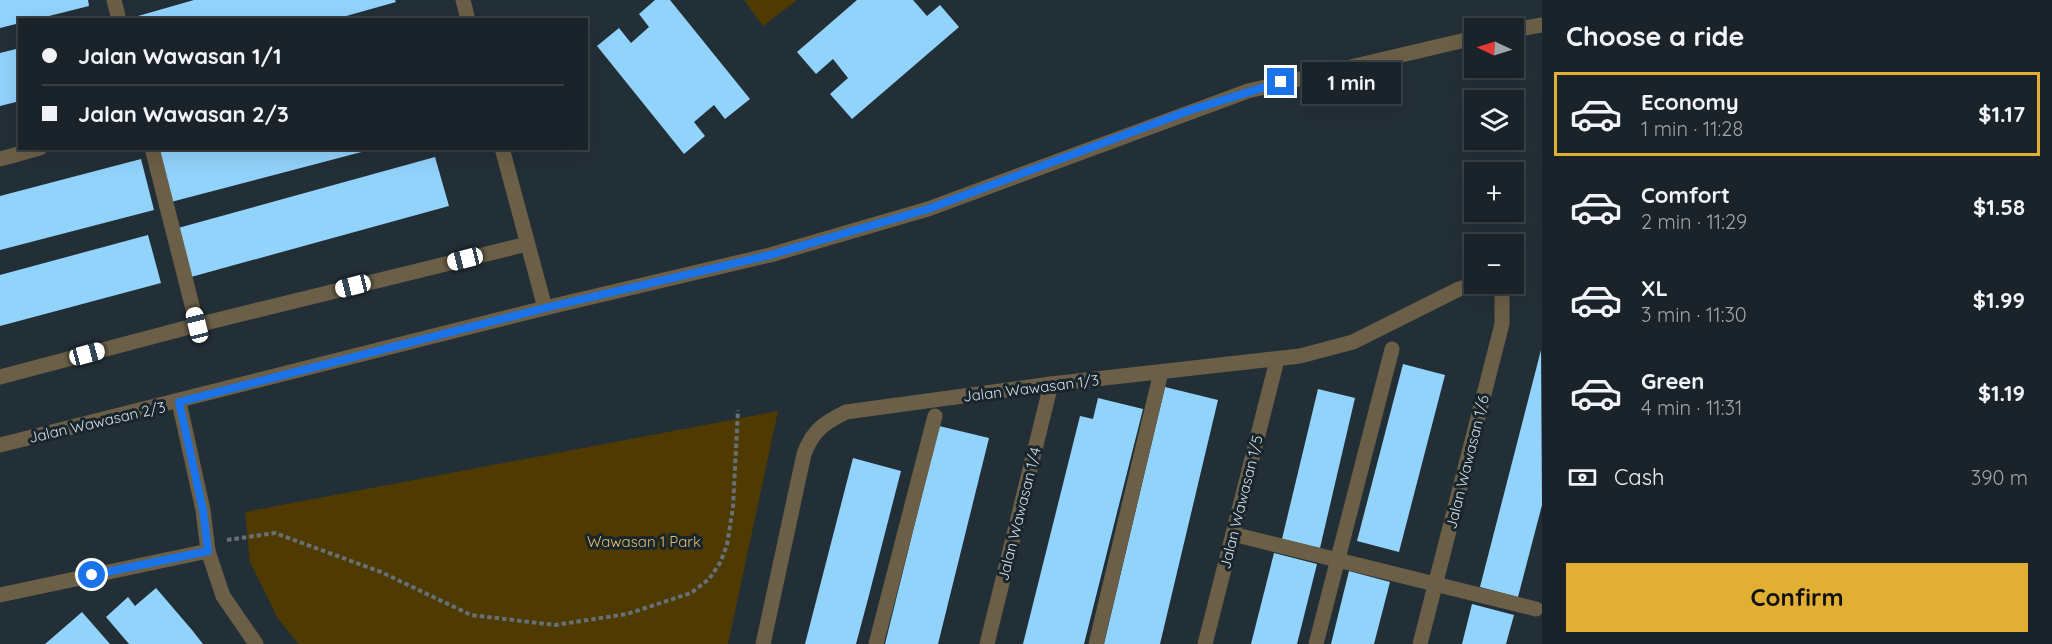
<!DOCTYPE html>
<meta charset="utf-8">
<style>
:root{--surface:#1a2329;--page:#232b31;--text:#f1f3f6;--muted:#9fa4a8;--line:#384046;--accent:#e1af34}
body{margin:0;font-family:Quicksand,sans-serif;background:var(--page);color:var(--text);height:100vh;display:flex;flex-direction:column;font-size:22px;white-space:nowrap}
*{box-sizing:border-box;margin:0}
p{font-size:20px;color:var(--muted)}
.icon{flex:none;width:33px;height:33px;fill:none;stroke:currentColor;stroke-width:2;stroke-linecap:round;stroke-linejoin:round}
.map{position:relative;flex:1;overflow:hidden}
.side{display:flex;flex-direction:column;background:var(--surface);width:510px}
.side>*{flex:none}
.guide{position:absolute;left:18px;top:18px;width:570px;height:132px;border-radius:0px;box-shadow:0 6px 24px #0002,0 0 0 2px var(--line);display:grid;align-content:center;height:132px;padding:0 24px;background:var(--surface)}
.needle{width:39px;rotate:274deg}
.fabs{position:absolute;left:1464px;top:18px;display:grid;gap:12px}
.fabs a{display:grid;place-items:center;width:60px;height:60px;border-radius:0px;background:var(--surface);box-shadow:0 6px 24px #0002,0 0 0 2px var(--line);font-size:30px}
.end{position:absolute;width:27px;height:27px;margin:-14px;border:8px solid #1a73e8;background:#fff;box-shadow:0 0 0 3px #fff}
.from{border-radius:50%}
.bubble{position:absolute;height:42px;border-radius:0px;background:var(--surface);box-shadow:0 6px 24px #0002,0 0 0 2px var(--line);font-size:20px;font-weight:700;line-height:42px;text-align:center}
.car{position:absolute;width:18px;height:36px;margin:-18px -9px;border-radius:8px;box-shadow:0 0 4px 2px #0007;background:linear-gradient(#fff 24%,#345 0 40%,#fff 0 76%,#345 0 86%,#fff 0)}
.guide b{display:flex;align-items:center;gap:21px;height:57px;font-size:22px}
.guide b+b{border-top:2px solid var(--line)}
.guide i{width:15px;height:15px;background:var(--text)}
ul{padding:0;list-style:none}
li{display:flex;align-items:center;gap:18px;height:84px;margin:0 12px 9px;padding:0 12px;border:3px solid transparent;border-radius:0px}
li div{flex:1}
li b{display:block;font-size:22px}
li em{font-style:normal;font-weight:700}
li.selected{border-color:var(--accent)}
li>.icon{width:54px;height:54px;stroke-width:1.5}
h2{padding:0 24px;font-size:27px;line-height:72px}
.pay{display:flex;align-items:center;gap:15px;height:66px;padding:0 24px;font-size:22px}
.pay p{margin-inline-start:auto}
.button{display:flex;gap:12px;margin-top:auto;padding:12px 24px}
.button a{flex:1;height:69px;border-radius:0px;background:var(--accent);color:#111;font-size:24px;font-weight:700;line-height:69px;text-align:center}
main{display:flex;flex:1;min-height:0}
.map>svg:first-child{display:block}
.green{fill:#4f3a02}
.building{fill:#92d3fc}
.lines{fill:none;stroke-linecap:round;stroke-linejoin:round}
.path{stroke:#667077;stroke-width:4;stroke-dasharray:4.5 3;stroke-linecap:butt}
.minor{stroke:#6b5f47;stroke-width:15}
.route{stroke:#1a73e8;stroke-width:8}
.labels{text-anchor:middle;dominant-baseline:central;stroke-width:6;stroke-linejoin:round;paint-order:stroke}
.street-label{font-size:15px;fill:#d4dce1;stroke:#19252d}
.park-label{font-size:15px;fill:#e6be65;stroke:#19252d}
</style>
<main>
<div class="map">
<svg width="1542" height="644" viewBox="0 0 1542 644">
<rect width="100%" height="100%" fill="#232f37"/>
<!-- green -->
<g class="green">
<path d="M744 0H797L763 26Z"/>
<path d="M778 411 728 644H299L278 619 250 562 245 512Z"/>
</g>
<!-- building -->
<g class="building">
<path d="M0 0H88L89 6 33 20H20V23L0 28Z"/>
<path d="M194 0H395L396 2 332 20H124Z"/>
<path d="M655 0H670L750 99 725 119 714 105 694 122 705 136 684 154 597 46 619 28 631 43 649 27 639 14Z"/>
<path d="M857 0H913L927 16 940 5 959 27 852 119 830 94 848 78 833 59 816 74 797 52Z"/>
<path d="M20 48V101L0 106V53Z"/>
<path d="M171 148H373V149L171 202 158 152Z"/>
<path d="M435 157 449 206 191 277 178 228Z"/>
<path d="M141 159 154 210 0 250V196Z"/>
<path d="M148 235 161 283 0 326V275Z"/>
<path d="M1541 350 1542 505 1518 597 1480 587Z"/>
<path d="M1403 364 1445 375 1399 552 1357 541Z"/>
<path d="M1165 387 1218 400 1160 644H1104Z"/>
<path d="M1318 389 1355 398 1320 548 1282 539Z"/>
<path d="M1098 398 1143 409 1084 644H1023L1080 416 1093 419Z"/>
<path d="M939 426 989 438 938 644H885Z"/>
<path d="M853 458 901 471 868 599 856 644H805Z"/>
<path d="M1274 553 1317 564 1297 644H1251Z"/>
<path d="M1349 571 1390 582 1374 644H1331Z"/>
<path d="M156 588 192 630 203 644H129L106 617 128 597 135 606Z"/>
<path d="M1472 604 1514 615 1506 644H1462Z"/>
<path d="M82 612 110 644H45Z"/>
</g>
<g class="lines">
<!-- path -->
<path class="path" d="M227 540 275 533 381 572 471 615 555 625 627 614 691 593 709 579 720 563 727 545 733 507 738 410"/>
<!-- minor -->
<g class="minor">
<path d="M114 0 119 20"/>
<path d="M463 0 468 20"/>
<path d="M1514 30 1542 25"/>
<path d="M152 148 197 325"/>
<path d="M502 148 545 308"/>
<path d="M0 159 40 148"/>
<path d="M0 377 197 325 527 244"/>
<path d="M179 402 203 510 208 551 223 596 256 644"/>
<path d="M0 445 545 308 770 255 928 209 1248 91 1474 38"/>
<path d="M1233 534 1536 609"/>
<path d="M0 595 208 551"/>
<path d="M763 644 804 454C813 430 824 423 846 412L1051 384 1300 356 1353 342 1459 289 1476 284"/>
<path d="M876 644 935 416"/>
<path d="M987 644 1051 384"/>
<path d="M1096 644 1161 372"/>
<path d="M1205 644 1277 360"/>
<path d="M1316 644 1392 349"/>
<path d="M1420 644 1502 324V292L1493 284"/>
</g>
</g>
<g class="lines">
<!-- route -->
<path class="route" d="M92 575 208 551 203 510 179 402 545 308 770 255 928 209 1188 111 1281 82"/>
</g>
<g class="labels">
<!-- street labels -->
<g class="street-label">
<text transform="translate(1031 388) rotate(-7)">Jalan Wawasan 1/3</text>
<text transform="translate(97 422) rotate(-13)">Jalan Wawasan 2/3</text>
<text transform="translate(1467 462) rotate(-76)">Jalan Wawasan 1/6</text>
<text transform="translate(1241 502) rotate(-76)">Jalan Wawasan 1/5</text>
<text transform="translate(1019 514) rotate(-76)">Jalan Wawasan 1/4</text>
</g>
<!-- park labels -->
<g class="park-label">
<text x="644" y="541">Wawasan 1 Park</text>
</g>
</g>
</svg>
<div class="fabs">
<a><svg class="needle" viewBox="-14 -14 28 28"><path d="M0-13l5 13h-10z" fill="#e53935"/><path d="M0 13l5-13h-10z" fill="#9fa4a8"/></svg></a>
<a><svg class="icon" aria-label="layers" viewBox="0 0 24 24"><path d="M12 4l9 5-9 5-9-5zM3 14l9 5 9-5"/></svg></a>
<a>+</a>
<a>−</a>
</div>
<i class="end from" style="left:92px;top:575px"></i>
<i class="end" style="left:1281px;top:82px"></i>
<div class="bubble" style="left:1302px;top:62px;width:99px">1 min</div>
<i class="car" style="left:465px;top:259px;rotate:256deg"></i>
<i class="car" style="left:353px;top:286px;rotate:256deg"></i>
<i class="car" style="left:197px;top:325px;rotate:346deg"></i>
<i class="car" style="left:87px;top:354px;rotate:75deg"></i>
<div class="guide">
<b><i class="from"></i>Jalan Wawasan 1/1</b>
<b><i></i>Jalan Wawasan 2/3</b>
</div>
</div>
<section class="side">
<h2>Choose a ride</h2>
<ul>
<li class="selected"><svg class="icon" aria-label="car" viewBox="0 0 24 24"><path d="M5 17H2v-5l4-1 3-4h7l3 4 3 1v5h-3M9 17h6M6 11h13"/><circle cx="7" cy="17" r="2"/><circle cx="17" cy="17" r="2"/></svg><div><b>Economy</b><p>1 min · 11:28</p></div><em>$1.17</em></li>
<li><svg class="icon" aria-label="car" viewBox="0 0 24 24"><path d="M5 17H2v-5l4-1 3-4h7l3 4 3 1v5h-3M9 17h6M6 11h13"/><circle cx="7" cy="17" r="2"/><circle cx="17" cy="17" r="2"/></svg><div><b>Comfort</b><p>2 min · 11:29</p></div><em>$1.58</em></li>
<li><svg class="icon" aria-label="car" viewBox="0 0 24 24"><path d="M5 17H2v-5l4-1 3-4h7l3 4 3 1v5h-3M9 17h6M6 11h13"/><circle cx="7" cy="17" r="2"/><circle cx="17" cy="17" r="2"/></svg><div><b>XL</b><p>3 min · 11:30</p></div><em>$1.99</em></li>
<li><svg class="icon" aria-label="car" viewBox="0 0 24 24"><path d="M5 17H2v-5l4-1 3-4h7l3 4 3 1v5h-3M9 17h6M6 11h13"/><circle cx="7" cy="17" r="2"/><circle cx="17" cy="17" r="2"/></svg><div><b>Green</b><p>4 min · 11:31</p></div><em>$1.19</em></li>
</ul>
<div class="pay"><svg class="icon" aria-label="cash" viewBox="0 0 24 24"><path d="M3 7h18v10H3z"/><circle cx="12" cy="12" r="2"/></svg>Cash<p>390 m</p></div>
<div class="button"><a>Confirm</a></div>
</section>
</main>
